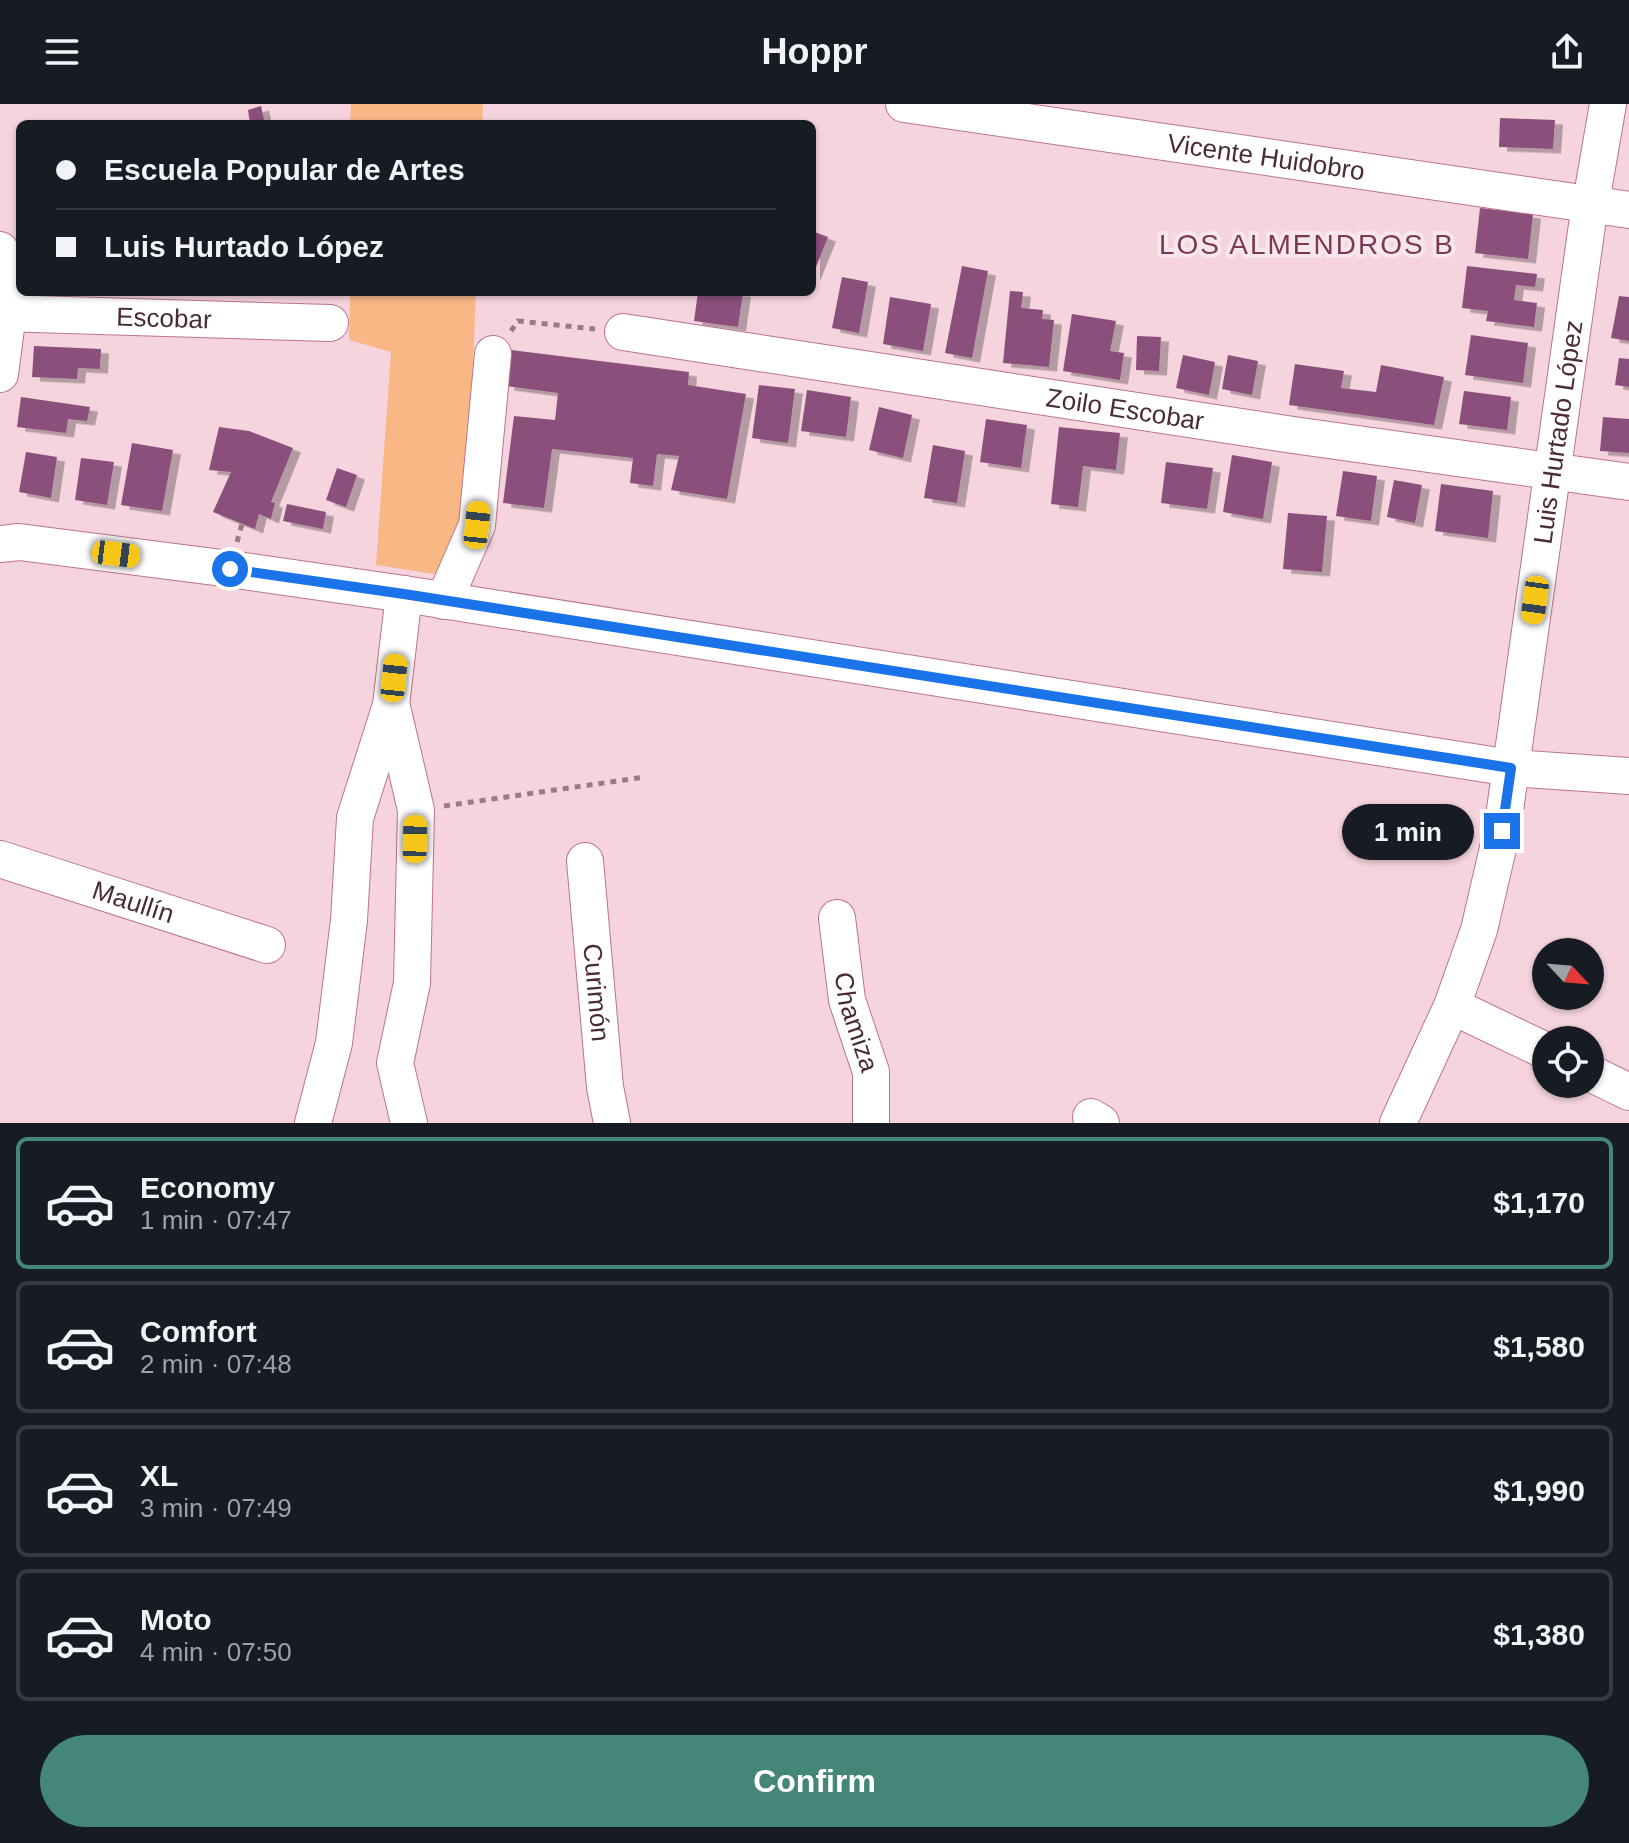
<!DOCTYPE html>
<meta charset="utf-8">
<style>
:root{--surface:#171b24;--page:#20242c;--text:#f1f3f6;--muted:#9ea1a6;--line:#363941;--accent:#448677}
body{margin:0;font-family:Helvetica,sans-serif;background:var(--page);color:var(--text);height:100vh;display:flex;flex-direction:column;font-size:30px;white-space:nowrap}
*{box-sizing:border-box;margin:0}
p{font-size:26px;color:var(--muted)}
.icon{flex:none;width:44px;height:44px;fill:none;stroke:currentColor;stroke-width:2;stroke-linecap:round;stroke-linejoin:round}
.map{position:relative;height:1019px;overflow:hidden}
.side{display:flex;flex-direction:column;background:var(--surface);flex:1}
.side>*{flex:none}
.guide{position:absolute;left:16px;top:16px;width:800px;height:176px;border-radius:12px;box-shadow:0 2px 6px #0004;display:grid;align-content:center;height:176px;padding:0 40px;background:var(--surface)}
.needle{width:52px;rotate:116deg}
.tools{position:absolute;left:1532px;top:834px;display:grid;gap:16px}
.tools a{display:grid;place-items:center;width:72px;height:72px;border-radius:50%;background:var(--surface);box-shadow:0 2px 6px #0004;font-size:40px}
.end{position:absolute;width:36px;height:36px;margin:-18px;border:10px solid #1a73e8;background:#fff;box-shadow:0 0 0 4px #fff}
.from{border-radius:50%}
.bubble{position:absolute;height:56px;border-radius:28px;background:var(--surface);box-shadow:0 2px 6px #0004;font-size:26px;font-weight:600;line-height:56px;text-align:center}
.car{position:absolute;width:24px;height:48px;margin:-24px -12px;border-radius:10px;box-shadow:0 0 6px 2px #0007;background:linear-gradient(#f5c518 24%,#345 0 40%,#f5c518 0 76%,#345 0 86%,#f5c518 0)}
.guide b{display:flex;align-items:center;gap:28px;height:76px;font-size:30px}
.guide b+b{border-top:2px solid var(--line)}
.guide i{width:20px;height:20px;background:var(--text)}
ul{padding:14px 0 0;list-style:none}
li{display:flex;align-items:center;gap:24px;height:132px;margin:0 16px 12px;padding:0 24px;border:4px solid var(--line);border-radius:12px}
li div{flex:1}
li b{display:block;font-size:30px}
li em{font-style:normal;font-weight:600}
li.on{border-color:var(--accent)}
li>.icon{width:72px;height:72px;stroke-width:1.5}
.action{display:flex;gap:16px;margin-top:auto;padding:16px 40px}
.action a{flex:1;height:92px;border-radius:48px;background:var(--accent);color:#fff;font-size:32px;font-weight:600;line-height:92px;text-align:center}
header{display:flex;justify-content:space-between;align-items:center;height:104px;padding:0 40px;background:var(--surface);font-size:36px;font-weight:600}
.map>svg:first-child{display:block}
.green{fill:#f9b786}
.building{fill:#8b507b;filter:url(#shadow)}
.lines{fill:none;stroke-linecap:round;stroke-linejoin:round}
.minor-casing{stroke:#bd738d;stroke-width:38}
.path{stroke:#9a7a84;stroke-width:5;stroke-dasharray:6 6;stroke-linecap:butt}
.minor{stroke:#fff;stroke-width:36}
.route{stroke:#1a73e8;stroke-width:10}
.labels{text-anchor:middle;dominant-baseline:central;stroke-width:8;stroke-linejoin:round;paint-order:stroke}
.street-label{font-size:26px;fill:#4b2b36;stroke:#f7e6eb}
.neighbourhood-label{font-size:28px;letter-spacing:2px;fill:#7b3852;stroke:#f7e6eb}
</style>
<header><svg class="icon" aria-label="menu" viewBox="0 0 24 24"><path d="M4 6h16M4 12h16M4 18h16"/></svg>Hoppr<svg class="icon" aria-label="share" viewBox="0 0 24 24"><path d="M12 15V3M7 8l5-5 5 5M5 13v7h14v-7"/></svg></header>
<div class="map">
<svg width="1629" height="1019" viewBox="0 0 1629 1019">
<defs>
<filter id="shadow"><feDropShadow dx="8" dy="4.5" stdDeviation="0" flood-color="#0004"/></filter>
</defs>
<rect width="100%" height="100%" fill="#f5d4de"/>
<!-- green -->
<g class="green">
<path d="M351 0H483L482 20H350Z"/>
<path d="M350 188H476L467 401 441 471 376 461 391 248 349 236Z"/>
</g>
<!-- building -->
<g class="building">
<path d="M261 2 265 20H250L248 6Z"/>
<path d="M1500 14 1555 16 1553 45 1499 43Z"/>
<path d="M1480 104 1533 110 1528 155 1475 149Z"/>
<path d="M812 127 828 133 812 173Z"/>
<path d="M962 162 988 167 972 254 945 249Z"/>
<path d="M1467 162 1537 170 1535 183 1516 181 1514 196 1537 199 1534 223 1486 217 1488 207 1462 204Z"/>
<path d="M842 173 868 178 859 229 832 224Z"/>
<path d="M1010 187 1023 188 1021 204 1043 206 1042 215 1054 216 1049 263 1003 259Z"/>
<path d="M698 188H743L738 223 694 217Z"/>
<path d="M1619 192 1629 193V237L1611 234Z"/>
<path d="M890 193 931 200 923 247 883 240Z"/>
<path d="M1072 210 1116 217 1110 247 1124 249 1120 276 1063 267Z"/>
<path d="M1471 231 1528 239 1523 279 1465 271Z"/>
<path d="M1137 232 1161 233 1159 267 1136 266Z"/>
<path d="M34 242 101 245 100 265 78 264 77 275 32 273Z"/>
<path d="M511 246 689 268 688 281 746 290 727 395 671 386 679 352 657 350 653 382 630 379 633 354 552 345 544 404 503 399 514 312 555 316 558 289 506 282Z"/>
<path d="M1183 251 1215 258 1209 291 1176 284Z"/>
<path d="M1228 251 1258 257 1252 291 1222 285Z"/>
<path d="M1619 254 1629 255V283L1615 281Z"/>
<path d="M1295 260 1344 267 1341 284 1376 288 1381 261 1444 273 1434 321 1289 301Z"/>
<path d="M759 281 795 285 788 339 752 334Z"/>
<path d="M807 286 851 293 846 333 801 327Z"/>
<path d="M1464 287 1511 293 1507 326 1459 320Z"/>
<path d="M21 293 90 303 87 317 68 315 66 329 17 323Z"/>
<path d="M879 303 912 311 903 354 869 346Z"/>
<path d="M1603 313 1629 315V349L1600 347Z"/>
<path d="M986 315 1027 321 1021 364 980 358Z"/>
<path d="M219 323 249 327 293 344 271 398 275 399 271 415 259 410 255 425 213 408 231 368 209 366Z"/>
<path d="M1059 323 1120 329 1116 366 1083 362 1078 403 1051 400Z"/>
<path d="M132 339 173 346 162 407 121 401Z"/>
<path d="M933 341 965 347 957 399 924 394Z"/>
<path d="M26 348 57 353 51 394 19 388Z"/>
<path d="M1232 351 1272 358 1263 415 1223 408Z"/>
<path d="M81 354 114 358 107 401 75 396Z"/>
<path d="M1166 358 1213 364 1207 405 1161 399Z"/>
<path d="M337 364 357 371 346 403 326 396Z"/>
<path d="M1343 367 1377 372 1371 417 1336 412Z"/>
<path d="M1394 376 1422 381 1415 419 1387 413Z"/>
<path d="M1441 380 1493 387 1488 434 1435 427Z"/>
<path d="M287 400 326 408 323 425 283 417Z"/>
<path d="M1288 409 1327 412 1322 468 1283 465Z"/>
</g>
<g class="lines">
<defs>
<g id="minor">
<path id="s1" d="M904 0 1629 106"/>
<path d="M0 146 8 209 0 270"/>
<path id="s2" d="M0 209 330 219"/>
<path id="s3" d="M623 228 1293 331 1629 378"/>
<path d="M0 440 19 438 230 465 404 490 1511 664 1629 672"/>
<path d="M444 497 477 421 493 250"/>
<path d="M392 603 416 706 412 879 395 959 409 1019"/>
<path id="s4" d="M0 755 267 841"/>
<path id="s5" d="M585 757 605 983 612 1019"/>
<path id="s6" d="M837 814 847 896 871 968V1019"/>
<path d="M1452 902 1546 947"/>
<path d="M1590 969 1629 988"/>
<path d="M1091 1013 1101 1019"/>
<path d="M313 1019 334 939 349 816 355 714 391 601 404 490"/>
<path id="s7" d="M1398 1019 1452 902 1479 826 1502 727 1587 121 1608 0"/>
</g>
</defs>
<!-- minor casing -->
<use href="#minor" class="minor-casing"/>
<!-- path -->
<g class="path">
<path d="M511 227 518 217 595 225"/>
<path d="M237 438 242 420"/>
<path d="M444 702 645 673"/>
</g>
<!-- minor -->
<use href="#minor" class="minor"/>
</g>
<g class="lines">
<!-- route -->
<path class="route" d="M230 465 404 490 1511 664 1502 727"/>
</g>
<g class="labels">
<!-- street labels -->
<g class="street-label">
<text stroke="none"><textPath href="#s1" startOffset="366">Vicente Huidobro</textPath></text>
<text stroke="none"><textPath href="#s2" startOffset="164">Escobar</textPath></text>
<text stroke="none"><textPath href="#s3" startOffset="508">Zoilo Escobar</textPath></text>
<text stroke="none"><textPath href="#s7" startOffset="714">Luis Hurtado López</textPath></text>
<text stroke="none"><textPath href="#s4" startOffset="140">Maullín</textPath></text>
<text stroke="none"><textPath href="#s5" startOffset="132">Curimón</textPath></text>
<text stroke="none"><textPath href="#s6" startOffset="106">Chamiza</textPath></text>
</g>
<!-- neighbourhood labels -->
<g class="neighbourhood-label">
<text x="1307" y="140">LOS ALMENDROS B</text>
</g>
</g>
</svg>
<div class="tools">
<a><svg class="needle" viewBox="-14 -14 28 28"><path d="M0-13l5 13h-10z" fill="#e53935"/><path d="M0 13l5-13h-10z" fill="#9ea1a6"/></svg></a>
<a><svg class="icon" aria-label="locate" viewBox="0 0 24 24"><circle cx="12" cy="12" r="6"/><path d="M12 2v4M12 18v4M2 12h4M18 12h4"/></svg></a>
</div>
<i class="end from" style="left:230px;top:465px"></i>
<i class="end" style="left:1502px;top:727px"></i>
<div class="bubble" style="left:1342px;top:700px;width:132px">1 min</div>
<i class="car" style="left:477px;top:421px;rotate:6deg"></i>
<i class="car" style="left:116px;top:450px;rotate:97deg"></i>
<i class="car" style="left:1535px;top:496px;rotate:188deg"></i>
<i class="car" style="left:394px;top:574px;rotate:6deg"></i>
<i class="car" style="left:415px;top:735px;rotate:1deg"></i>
<div class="guide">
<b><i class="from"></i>Escuela Popular de Artes</b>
<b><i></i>Luis Hurtado López</b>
</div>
</div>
<section class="side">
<ul>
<li class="on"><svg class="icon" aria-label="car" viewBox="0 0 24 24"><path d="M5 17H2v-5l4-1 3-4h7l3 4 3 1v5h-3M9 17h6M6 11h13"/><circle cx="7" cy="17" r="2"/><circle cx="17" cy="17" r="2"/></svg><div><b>Economy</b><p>1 min · 07:47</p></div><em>$1,170</em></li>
<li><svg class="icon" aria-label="car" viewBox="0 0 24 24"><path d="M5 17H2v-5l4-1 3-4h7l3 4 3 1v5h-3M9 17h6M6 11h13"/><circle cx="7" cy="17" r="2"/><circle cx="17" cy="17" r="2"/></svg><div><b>Comfort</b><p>2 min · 07:48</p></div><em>$1,580</em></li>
<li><svg class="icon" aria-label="car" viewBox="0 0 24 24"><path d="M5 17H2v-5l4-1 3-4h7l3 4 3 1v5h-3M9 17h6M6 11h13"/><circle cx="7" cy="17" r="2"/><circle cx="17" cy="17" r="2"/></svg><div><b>XL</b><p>3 min · 07:49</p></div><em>$1,990</em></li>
<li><svg class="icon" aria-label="car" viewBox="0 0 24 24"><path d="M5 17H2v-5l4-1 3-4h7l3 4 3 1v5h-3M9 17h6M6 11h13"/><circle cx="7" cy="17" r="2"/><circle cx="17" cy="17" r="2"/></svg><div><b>Moto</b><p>4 min · 07:50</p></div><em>$1,380</em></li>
</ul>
<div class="action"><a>Confirm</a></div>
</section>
